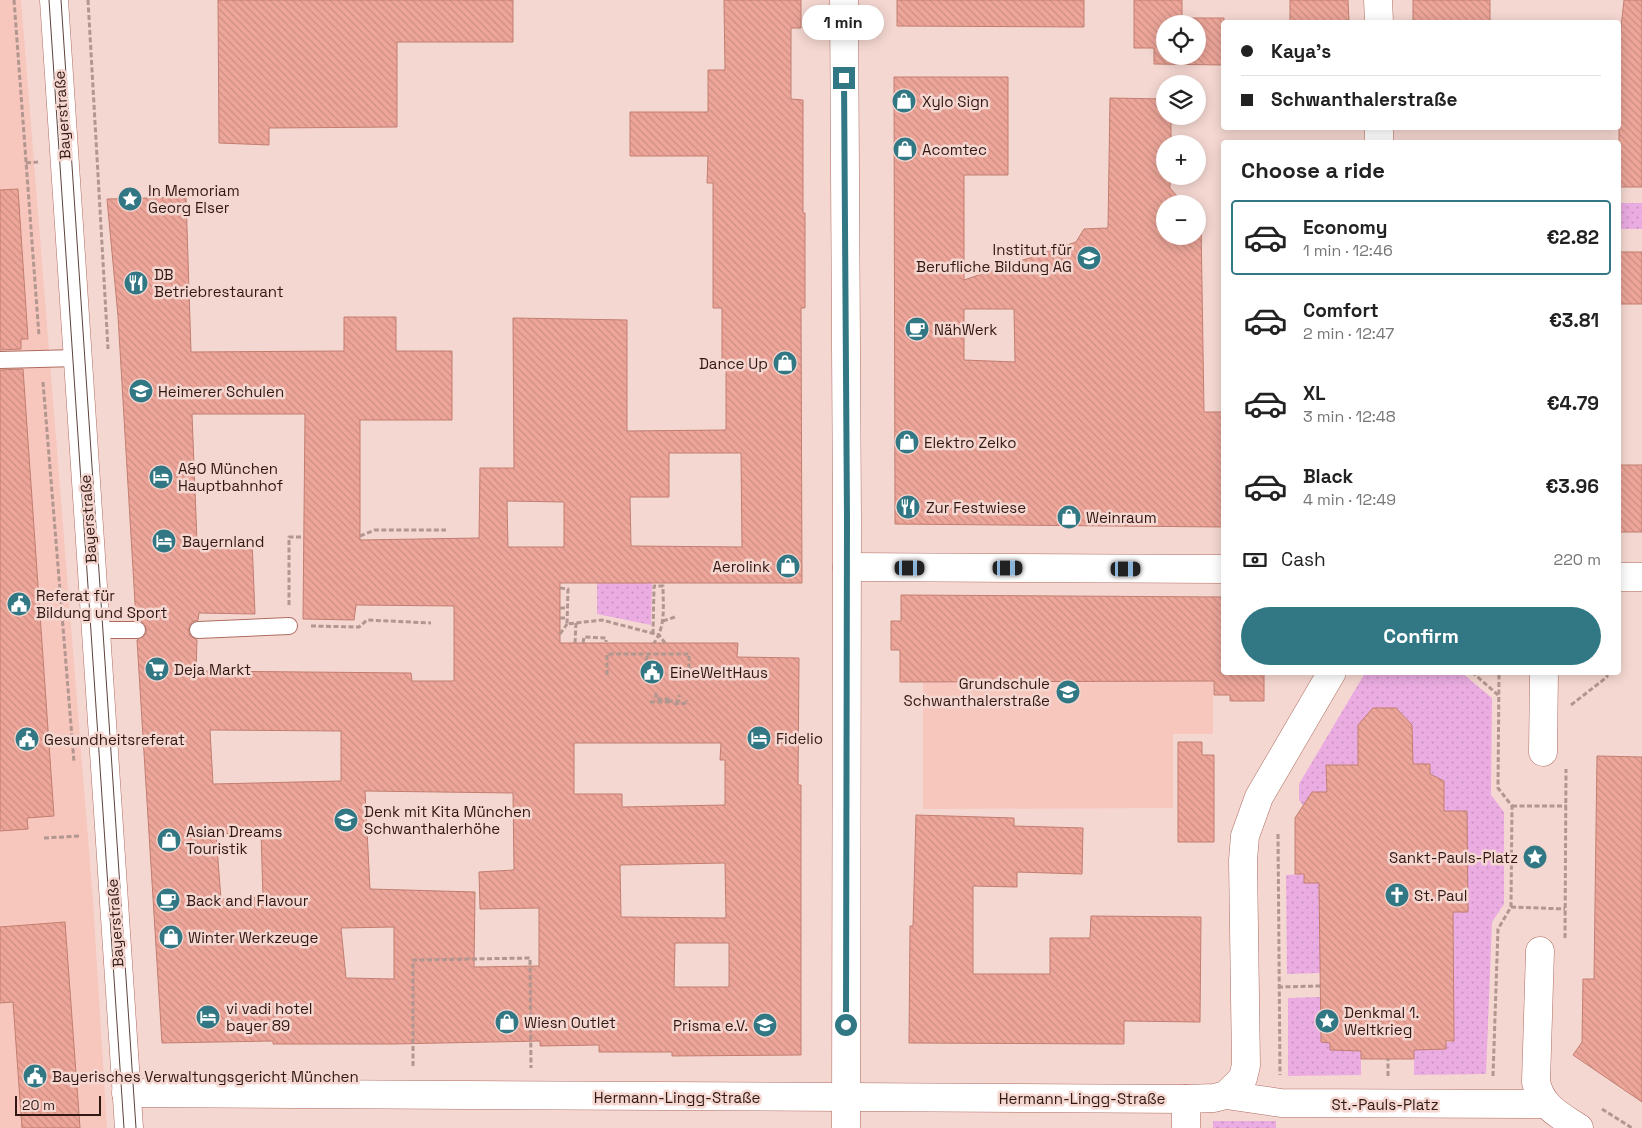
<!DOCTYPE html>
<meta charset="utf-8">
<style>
:root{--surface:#fff;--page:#f6f6f6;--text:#222;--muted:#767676;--line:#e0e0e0;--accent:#317884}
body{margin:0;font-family:"Space Grotesk",sans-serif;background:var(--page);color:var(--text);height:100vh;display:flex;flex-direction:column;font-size:19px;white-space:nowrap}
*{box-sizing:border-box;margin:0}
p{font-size:16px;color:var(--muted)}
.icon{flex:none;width:28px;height:28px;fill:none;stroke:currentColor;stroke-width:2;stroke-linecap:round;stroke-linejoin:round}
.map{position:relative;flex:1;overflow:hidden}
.side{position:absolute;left:1221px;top:140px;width:400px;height:535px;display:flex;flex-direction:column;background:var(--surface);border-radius:5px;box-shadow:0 2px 12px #0003}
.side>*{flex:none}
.top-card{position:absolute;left:1221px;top:20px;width:400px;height:110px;border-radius:5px;box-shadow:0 2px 12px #0003;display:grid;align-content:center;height:110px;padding:0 20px;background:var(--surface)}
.controls{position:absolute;left:1156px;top:15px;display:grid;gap:10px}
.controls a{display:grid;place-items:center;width:50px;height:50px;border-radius:50%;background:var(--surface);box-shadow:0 2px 12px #0003;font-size:25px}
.scale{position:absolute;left:15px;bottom:12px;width:86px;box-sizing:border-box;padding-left:5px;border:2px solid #321813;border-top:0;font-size:14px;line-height:18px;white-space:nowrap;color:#321813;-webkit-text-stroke:4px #f5d7d1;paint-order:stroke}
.end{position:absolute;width:22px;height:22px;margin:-11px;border:6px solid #317884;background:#fff;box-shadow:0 0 0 2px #fff}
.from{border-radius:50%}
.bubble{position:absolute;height:35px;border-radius:18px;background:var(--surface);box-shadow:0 2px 12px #0003;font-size:16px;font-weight:800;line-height:35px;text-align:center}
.car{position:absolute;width:15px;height:30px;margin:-15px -8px;border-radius:6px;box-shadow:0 0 4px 1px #0007;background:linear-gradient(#222 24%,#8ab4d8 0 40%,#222 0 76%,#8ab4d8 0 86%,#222 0)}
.top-card b{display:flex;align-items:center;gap:18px;height:48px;font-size:19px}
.top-card b+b{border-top:1px solid var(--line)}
.top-card i{width:12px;height:12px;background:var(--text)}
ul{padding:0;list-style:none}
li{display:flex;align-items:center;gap:15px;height:75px;margin:0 10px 8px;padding:0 10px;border:2px solid transparent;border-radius:5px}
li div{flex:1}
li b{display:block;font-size:19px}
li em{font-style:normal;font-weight:800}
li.current{border-color:var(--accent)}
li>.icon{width:45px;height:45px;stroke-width:1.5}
h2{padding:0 20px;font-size:22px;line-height:60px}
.pay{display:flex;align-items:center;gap:12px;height:55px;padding:0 20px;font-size:19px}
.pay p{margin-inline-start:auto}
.button{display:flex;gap:10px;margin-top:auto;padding:10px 20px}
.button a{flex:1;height:58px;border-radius:30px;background:var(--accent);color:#fff;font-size:20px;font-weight:800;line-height:58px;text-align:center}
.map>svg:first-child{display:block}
.built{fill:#f7c6bc}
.grass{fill:url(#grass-dots)}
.building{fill:url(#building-back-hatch);stroke:#c27e71;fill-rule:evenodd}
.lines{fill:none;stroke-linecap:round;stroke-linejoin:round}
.lane-casing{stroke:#ae6c60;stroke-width:18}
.street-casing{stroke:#ae6c60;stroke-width:29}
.secondary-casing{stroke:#ae6c60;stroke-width:29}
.path{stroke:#b29690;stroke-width:3;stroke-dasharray:5 2.5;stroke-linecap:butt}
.lane{stroke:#fff;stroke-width:16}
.street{stroke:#fff;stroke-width:28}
.secondary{stroke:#fff;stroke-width:28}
.tram{stroke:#5d433d;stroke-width:1}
.route{stroke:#317884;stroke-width:6}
.labels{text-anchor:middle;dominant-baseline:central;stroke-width:5;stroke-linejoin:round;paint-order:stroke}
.poi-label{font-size:15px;fill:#321813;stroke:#f5d7d1;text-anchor:start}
.street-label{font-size:15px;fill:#321813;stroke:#f5d7d1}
</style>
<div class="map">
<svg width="1642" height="1128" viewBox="0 0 1642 1128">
<defs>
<pattern id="grass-dots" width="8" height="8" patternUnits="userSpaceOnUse" patternTransform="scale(1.25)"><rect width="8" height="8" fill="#eaace1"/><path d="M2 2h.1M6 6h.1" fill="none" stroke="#c993c0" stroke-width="1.8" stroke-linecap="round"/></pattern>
<pattern id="building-back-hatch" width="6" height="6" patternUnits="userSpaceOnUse" patternTransform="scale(1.25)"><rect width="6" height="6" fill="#eda699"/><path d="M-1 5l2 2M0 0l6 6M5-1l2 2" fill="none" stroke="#cc8e83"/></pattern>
</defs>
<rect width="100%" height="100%" fill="#f5d7d1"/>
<!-- built -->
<g class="built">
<path d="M0 0H21L93 901 107 1128H0Z"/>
<path d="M901 595 1177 597 1213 630V734H1173V808L923 809V682L900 650H891V621H901Z"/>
</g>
<!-- grass -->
<g class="grass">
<rect x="1619" y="203" width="23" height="26"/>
<path d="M597 583H652L651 625 597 614Z"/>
<path d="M1365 673H1462L1492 698 1491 795 1504 812V904L1492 922 1486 1074 1414 1075V1050L1454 1041 1453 1017 1454 1016V1010H1447L1446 972 1454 973 1446 943 1454 942V936H1446L1445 912H1467V881L1444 811V781L1430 774V764H1413L1412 725 1396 708H1373L1358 765H1326L1327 792H1311L1312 805H1303L1299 800V784Z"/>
<path d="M1304 874V883H1327L1320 938V973L1287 974 1286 875Z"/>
<path d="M1320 997 1321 1042 1330 1043V1050H1361V1075L1288 1076V998Z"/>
<rect x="1213" y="1121" width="63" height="7"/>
</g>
<!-- building -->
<g class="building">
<path d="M218 0H513V42H397V127L269 128V145L219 143Z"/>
<path d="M724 0H801V28H791V99L803 100V213H805V308H801L802 583H560V643H738L737 657 799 658 798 785H801V1055L672 1056V1052H599V1045L540 1046V1041L393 1044H273V1041L162 1043 137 640 145 635 147 630 142 622 136 620 118 316 107 199 186 197 191 352 344 351V317H396V351H452V420H360V540L479 538 480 468H514L513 318 627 320V431L726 430V370H722V308H713V183H707L708 156H630V112H708V70H725ZM192 414H305L303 619 354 620 356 605 454 606V681H412L411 673 196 671 197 640 190 636 188 630 192 622 198 620 199 613 255 614 252 541 197 542ZM669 453H741L742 547 631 546 630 497H669ZM507 501 564 502V547H508ZM210 730 341 731V781L213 784ZM574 743H721L720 760H725V805L622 807V794H574ZM365 791 513 793 514 870 479 872 480 909 539 908V966L474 967 475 892 370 889ZM261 832 263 897 221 899 216 834ZM725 863 726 918 621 917 620 865ZM394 927V979L346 978 341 928ZM675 943H729V987H674Z"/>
<path d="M897 0H1084V27L897 26Z"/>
<path d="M1134 0H1182V18H1224V65L1154 64V48H1134ZM1165 24H1198V56H1165Z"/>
<path d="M1290 0H1348L1349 22H1290Z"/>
<rect x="1413" y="0" width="77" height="22"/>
<path d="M1624 0H1642V187H1619V45Z"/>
<path d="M894 77H1008V175H964V280L1076 242 1084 229 1108 228 1110 98 1165 99V116H1171V144H1165V176H1170V188L1184 204H1165V236H1198V219L1201 223 1204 412H1224V527L895 524ZM964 309H1014L1015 362 964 360Z"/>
<path d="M18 189 28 339H21V349L0 350V190Z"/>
<rect x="1619" y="252" width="23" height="52"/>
<path d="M23 369 54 816 27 818 28 829 0 831V370Z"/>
<rect x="1619" y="465" width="23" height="67"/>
<path d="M901 595 1224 597V672H1264V701H1230V695H1214V681L900 682V650H891V621H901Z"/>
<path d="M1373 708H1396L1412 725 1413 764H1430V774L1444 781V811H1467L1468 912H1453L1454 1041H1446V1049L1414 1050V1059H1361V1051L1330 1050V1043L1321 1042 1319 883H1304V874H1295V818L1312 792H1327L1326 765H1358V725Z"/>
<path d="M1178 742H1202V755H1214V842H1178Z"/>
<path d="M1597 756 1642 757V1102L1573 1055 1582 1042 1583 979H1594Z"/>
<path d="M916 815 1014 818V826L1083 828 1082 874 1017 872V887L973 886V974H1050V938H1090L1091 916 1201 917 1200 1022 1124 1021V1044L909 1043 910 926H913Z"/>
<path d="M65 922 80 1128H22L13 1002 0 1003V927Z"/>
</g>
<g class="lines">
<defs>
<g id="lane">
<path d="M0 360 77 358"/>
<path d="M96 630H137"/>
<path d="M198 630 289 626"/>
</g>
<g id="street">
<path d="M1378 0 1379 22"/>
<path d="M1379 128V142"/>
<path d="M847 567 1224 569"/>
<path d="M1619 577H1642"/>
<path d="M1543 752 1544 672"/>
<path d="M1540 951 1536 1082C1541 1106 1559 1115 1579 1128"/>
<path d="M126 1093 1186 1099 1214 1098 1226 1095 1281 1103 1544 1104"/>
<path d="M1226 1095 1243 1078 1246 1065 1243 860 1245 836 1259 797 1332 672"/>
<path d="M1186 1099V1128"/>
</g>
<g id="secondary">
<path d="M54 0 129 1128"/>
<path d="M844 0 847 519 846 1128"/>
</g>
</defs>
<!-- lane casing -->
<use href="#lane" class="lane-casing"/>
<!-- street casing -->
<use href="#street" class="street-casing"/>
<!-- secondary casing -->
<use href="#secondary" class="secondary-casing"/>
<!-- path -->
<g class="path">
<path d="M14 0 39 336"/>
<path d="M88 0 108 349"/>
<path d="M26 163 38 162"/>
<path d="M43 382 74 762"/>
<path d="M360 536 375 530H446"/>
<path d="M560 588 568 589 567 624 602 620 659 635 665 643"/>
<path d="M289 605V537H303"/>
<path d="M560 608H567"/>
<path d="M560 618H567"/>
<path d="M663 621 675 617"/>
<path d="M311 626 359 627 367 620 431 623"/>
<path d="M560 634 567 624"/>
<path d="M653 634 654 586H663C663 606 666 626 654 643"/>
<path d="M575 643 576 623"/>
<path d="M583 643 584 637 606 638V642"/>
<path d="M1472 672 1498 695"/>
<path d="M607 675V654H689V674"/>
<path d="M646 676 647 654"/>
<path d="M668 701H679V695"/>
<path d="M650 702H669L670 699H656V690"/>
<path d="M674 704 687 703V700"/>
<path d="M1571 705 1607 677V672"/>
<path d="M1512 806H1567"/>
<path d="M1278 834 1280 1075"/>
<path d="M44 838 80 836"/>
<path d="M1511 907 1565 909"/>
<path d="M1565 938 1566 769"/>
<path d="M1278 987 1320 986"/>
<path d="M413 1066V960L530 958 531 1068"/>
<path d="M1388 1076V1059"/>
<path d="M1493 1076 1498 929 1511 907 1512 806 1498 788 1499 672"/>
<path d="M1602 1109 1632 1128"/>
</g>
<!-- lane -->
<use href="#lane" class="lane"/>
<!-- street -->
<use href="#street" class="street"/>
<!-- secondary -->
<use href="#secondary" class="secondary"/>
<!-- tram -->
<g class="tram">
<path d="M49 0 124 1128"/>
<path d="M61 0 136 1128"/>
</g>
</g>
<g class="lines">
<!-- route -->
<path class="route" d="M844 78 847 519 846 1025"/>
</g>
<!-- icons -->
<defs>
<symbol id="shop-disc" viewBox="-11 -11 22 22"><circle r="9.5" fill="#317884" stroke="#f5d7d1"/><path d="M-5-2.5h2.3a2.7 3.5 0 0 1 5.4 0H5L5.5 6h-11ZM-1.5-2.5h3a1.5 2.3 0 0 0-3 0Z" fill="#fff"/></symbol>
<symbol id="sight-disc" viewBox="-11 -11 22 22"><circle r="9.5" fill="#317884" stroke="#f5d7d1"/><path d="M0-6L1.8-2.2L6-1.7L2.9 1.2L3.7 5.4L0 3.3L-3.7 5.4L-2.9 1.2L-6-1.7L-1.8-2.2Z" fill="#fff"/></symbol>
<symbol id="school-disc" viewBox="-11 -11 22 22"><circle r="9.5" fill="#317884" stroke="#f5d7d1"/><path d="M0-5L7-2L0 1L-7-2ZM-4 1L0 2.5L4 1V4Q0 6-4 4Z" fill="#fff"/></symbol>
<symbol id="restaurant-disc" viewBox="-11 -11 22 22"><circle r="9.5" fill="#317884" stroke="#f5d7d1"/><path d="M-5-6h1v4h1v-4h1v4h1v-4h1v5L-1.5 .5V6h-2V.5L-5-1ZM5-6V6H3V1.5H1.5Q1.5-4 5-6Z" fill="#fff"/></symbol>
<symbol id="cafe-disc" viewBox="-11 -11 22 22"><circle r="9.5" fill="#317884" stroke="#f5d7d1"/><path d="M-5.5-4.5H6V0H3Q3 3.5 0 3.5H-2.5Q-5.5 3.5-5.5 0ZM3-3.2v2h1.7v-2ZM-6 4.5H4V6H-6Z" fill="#fff"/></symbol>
<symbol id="hotel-disc" viewBox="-11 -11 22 22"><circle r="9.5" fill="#317884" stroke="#f5d7d1"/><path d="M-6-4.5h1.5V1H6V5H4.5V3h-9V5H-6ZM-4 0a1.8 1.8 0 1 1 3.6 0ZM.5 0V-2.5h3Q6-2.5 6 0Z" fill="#fff"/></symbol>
<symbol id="civic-disc" viewBox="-11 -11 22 22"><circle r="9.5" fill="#317884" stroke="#f5d7d1"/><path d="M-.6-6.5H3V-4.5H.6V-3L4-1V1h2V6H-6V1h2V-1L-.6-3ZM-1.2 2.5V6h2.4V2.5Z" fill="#fff"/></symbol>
<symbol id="supermarket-disc" viewBox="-11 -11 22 22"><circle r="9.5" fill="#317884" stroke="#f5d7d1"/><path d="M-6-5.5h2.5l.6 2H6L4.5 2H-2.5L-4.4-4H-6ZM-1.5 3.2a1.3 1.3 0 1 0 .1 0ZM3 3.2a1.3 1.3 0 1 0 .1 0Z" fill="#fff"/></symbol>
<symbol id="church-disc" viewBox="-11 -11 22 22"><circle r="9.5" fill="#317884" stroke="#f5d7d1"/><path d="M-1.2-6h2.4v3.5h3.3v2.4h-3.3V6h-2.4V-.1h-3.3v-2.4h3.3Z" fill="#fff"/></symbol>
</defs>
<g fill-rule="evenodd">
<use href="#shop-disc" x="890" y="87" width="28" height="28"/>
<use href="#shop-disc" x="891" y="135" width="28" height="28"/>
<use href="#sight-disc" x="116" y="185" width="28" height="28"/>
<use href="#school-disc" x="1075" y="244" width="28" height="28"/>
<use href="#restaurant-disc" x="122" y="269" width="28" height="28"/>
<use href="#cafe-disc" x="903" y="315" width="28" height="28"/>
<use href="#shop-disc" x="771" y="349" width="28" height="28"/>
<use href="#school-disc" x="127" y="377" width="28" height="28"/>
<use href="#shop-disc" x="893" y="428" width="28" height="28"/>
<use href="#hotel-disc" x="147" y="463" width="28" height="28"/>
<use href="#restaurant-disc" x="894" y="493" width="28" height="28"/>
<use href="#shop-disc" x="1055" y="503" width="28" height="28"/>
<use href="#hotel-disc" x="150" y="527" width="28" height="28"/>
<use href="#shop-disc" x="774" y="552" width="28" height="28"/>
<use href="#civic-disc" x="5" y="590" width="28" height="28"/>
<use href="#supermarket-disc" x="143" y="655" width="28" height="28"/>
<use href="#civic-disc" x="638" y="658" width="28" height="28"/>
<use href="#school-disc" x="1054" y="678" width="28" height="28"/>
<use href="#hotel-disc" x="745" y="724" width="28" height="28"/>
<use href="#civic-disc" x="13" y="725" width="28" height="28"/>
<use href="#school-disc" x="332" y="806" width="28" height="28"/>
<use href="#shop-disc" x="155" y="826" width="28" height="28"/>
<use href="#sight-disc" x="1521" y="843" width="28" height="28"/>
<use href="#church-disc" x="1383" y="881" width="28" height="28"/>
<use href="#cafe-disc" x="154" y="886" width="28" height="28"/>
<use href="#shop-disc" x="157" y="923" width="28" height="28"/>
<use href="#hotel-disc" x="194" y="1003" width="28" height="28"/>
<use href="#sight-disc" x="1313" y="1007" width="28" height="28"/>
<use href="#shop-disc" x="493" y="1008" width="28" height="28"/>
<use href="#school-disc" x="751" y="1011" width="28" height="28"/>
<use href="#civic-disc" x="21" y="1062" width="28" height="28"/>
</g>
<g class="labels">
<!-- poi labels -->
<g class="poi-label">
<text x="922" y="101">Xylo Sign</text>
<text x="922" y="149">Acomtec</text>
<text x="148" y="190">In Memoriam<tspan x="148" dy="17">Georg Elser</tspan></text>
<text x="1072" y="249" text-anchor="end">Institut für<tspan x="1072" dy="17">Berufliche Bildung AG</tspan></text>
<text x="154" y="274">DB<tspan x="154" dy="17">Betriebrestaurant</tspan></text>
<text x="934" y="329">NähWerk</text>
<text x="768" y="363" text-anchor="end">Dance Up</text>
<text x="158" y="391">Heimerer Schulen</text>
<text x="924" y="442">Elektro Zelko</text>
<text x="178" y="468">A&amp;O München<tspan x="178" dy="17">Hauptbahnhof</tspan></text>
<text x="926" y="507">Zur Festwiese</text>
<text x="1086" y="517">Weinraum</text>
<text x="182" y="541">Bayernland</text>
<text x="770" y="566" text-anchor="end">Aerolink</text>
<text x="36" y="595">Referat für<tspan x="36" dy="17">Bildung und Sport</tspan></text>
<text x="174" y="669">Deja Markt</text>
<text x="670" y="672">EineWeltHaus</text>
<text x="1050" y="683" text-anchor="end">Grundschule<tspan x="1050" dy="17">Schwanthalerstraße</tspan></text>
<text x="776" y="738">Fidelio</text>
<text x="44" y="739">Gesundheitsreferat</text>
<text x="364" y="811">Denk mit Kita München<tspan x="364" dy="17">Schwanthalerhöhe</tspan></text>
<text x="186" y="831">Asian Dreams<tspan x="186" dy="17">Touristik</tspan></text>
<text x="1518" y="857" text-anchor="end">Sankt-Pauls-Platz</text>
<text x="1414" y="895">St. Paul</text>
<text x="186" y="900">Back and Flavour</text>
<text x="188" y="937">Winter Werkzeuge</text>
<text x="226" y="1008">vi vadi hotel<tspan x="226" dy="17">bayer 89</tspan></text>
<text x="1344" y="1012">Denkmal 1.<tspan x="1344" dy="17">Weltkrieg</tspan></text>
<text x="524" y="1022">Wiesn Outlet</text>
<text x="748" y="1025" text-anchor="end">Prisma e.V.</text>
<text x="52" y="1076">Bayerisches Verwaltungsgericht München</text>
</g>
<!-- street labels -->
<g class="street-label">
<text transform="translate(62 115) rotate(-94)">Bayerstraße</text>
<text transform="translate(88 519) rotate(-94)">Bayerstraße</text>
<text transform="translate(115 923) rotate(-94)">Bayerstraße</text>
<text x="677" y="1097">Hermann-Lingg-Straße</text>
<text x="1082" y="1098">Hermann-Lingg-Straße</text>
<text x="1385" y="1104">St.-Pauls-Platz</text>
</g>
</g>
</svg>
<div class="controls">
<a><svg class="icon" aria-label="locate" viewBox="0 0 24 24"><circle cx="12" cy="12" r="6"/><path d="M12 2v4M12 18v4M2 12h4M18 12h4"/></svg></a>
<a><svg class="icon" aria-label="layers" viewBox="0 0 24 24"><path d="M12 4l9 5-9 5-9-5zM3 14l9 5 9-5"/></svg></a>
<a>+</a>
<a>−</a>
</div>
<div class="scale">20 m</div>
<i class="end from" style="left:846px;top:1025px"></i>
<i class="end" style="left:844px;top:78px"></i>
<div class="bubble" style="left:802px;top:5px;width:82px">1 min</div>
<i class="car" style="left:910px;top:568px;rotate:90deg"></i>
<i class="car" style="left:1008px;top:568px;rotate:90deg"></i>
<i class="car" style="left:1126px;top:569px;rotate:90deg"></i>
<div class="top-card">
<b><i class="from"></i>Kaya's</b>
<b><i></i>Schwanthalerstraße</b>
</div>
<section class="side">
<h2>Choose a ride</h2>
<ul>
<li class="current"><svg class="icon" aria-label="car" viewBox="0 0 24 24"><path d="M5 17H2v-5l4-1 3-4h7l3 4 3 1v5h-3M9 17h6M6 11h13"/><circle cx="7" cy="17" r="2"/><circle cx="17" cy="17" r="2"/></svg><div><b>Economy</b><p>1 min · 12:46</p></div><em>€2.82</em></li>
<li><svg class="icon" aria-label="car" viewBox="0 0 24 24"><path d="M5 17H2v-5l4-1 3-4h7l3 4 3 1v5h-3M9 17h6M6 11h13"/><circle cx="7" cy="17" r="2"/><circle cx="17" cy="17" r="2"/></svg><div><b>Comfort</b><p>2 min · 12:47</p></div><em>€3.81</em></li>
<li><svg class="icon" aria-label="car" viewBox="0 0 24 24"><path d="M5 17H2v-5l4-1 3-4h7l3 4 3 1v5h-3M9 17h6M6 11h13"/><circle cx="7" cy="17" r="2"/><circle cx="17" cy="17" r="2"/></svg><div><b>XL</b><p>3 min · 12:48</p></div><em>€4.79</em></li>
<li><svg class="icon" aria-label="car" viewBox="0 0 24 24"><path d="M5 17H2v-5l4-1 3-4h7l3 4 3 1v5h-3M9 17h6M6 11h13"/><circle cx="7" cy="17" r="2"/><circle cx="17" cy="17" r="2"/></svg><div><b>Black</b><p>4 min · 12:49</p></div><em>€3.96</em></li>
</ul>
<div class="pay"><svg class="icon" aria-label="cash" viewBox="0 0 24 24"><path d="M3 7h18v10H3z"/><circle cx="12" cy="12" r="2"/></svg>Cash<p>220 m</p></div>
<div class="button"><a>Confirm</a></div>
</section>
</div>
